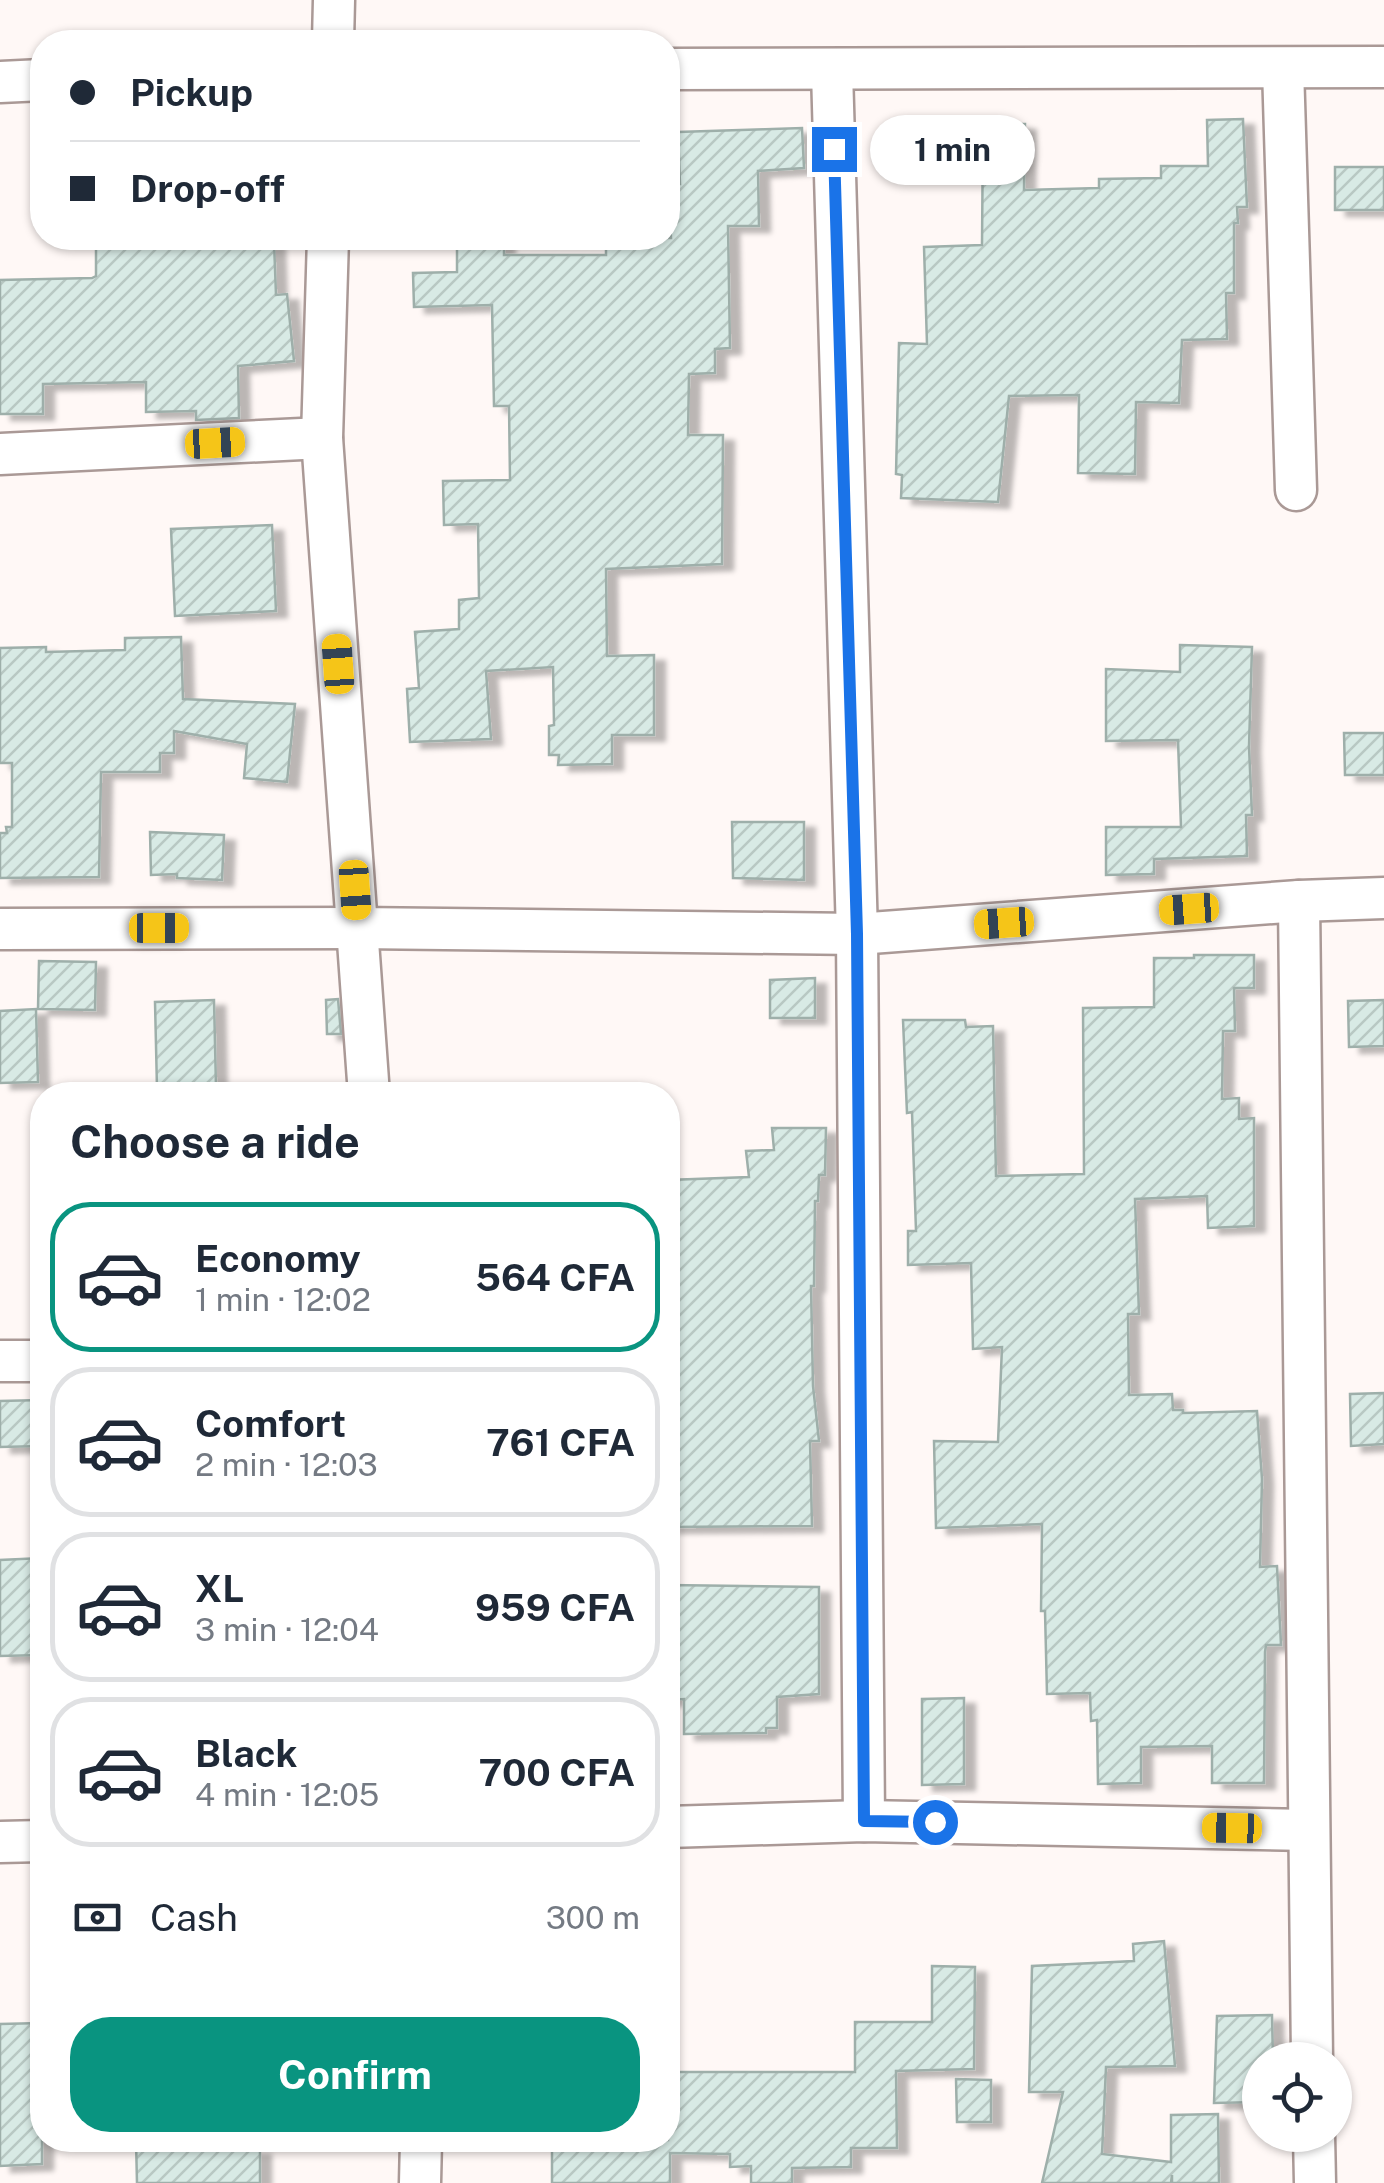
<!DOCTYPE html>
<meta charset="utf-8">
<style>
:root{--surface:#fff;--page:#f6f6f7;--text:#1f2937;--muted:#747a83;--line:#e0e1e3;--accent:#099480}
body{margin:0;font-family:"Public Sans",sans-serif;background:var(--page);color:var(--text);height:100vh;display:flex;flex-direction:column;font-size:38px;white-space:nowrap}
*{box-sizing:border-box;margin:0}
p{font-size:32px;color:var(--muted)}
.icon{flex:none;width:55px;height:55px;fill:none;stroke:currentColor;stroke-width:2;stroke-linecap:round;stroke-linejoin:round}
.map{position:relative;flex:1;overflow:hidden}
.drawer{position:absolute;left:30px;top:1082px;width:650px;height:1070px;display:flex;flex-direction:column;background:var(--surface);border-radius:40px;box-shadow:0 2px 8px #0004}
.drawer>*{flex:none}
.guide{position:absolute;left:30px;top:30px;width:650px;height:220px;border-radius:40px;box-shadow:0 2px 8px #0004;display:grid;align-content:center;height:220px;padding:0 40px;background:var(--surface)}
.tools{position:absolute;left:1242px;top:2042px;display:grid;gap:20px}
.tools a{display:grid;place-items:center;width:110px;height:110px;border-radius:50%;background:var(--surface);box-shadow:0 2px 8px #0004;font-size:50px}
.end{position:absolute;width:45px;height:45px;margin:-22px;border:12px solid #1a73e8;background:#fff;box-shadow:0 0 0 5px #fff}
.from{border-radius:50%}
.bubble{position:absolute;height:70px;border-radius:35px;background:var(--surface);box-shadow:0 2px 8px #0004;font-size:32px;font-weight:700;line-height:70px;text-align:center}
.car{position:absolute;width:30px;height:60px;margin:-30px -15px;border-radius:12px;box-shadow:0 0 8px 2px #0007;background:linear-gradient(#f5c518 24%,#345 0 40%,#f5c518 0 76%,#345 0 86%,#f5c518 0)}
.guide b{display:flex;align-items:center;gap:35px;height:95px;font-size:38px}
.guide b+b{border-top:2px solid var(--line)}
.guide i{width:25px;height:25px;background:var(--text)}
ul{padding:0;list-style:none}
li{display:flex;align-items:center;gap:30px;height:150px;margin:0 20px 15px;padding:0 20px;border:5px solid var(--line);border-radius:40px}
li div{flex:1}
li b{display:block;font-size:38px}
li em{font-style:normal;font-weight:700}
li.active{border-color:var(--accent)}
li>.icon{width:90px;height:90px;stroke-width:1.5}
h2{padding:0 40px;font-size:45px;line-height:120px}
.pay{display:flex;align-items:center;gap:25px;height:110px;padding:0 40px;font-size:38px}
.pay p{margin-inline-start:auto}
.primary-button{display:flex;gap:20px;margin-top:auto;padding:20px 40px}
.primary-button a{flex:1;height:115px;border-radius:40px;background:var(--accent);color:#fff;font-size:40px;font-weight:700;line-height:115px;text-align:center}
.map>svg:first-child{display:block}
.building{fill:url(#building-hatch);stroke:#9eafaa;stroke-width:2.5;filter:url(#shadow)}
.lines{fill:none;stroke-linecap:round;stroke-linejoin:round}
.minor-casing{stroke:#aa9996;stroke-width:45}
.minor{stroke:#fff;stroke-width:40}
.route{stroke:#1a73e8;stroke-width:12}
</style>
<div class="map">
<svg width="1384" height="2183" viewBox="0 0 1384 2183">
<defs>
<pattern id="building-hatch" width="6" height="6" patternUnits="userSpaceOnUse" patternTransform="scale(2.5)"><rect width="6" height="6" fill="#d8eae5"/><path d="M-1 1l2-2M0 6l6-6M5 7l2-2" fill="none" stroke="#b8c8c3"/></pattern>
<filter id="shadow"><feDropShadow dx="11" dy="6" stdDeviation="2.5" flood-color="#0004"/></filter>
</defs>
<rect width="100%" height="100%" fill="#fff8f6"/>
<!-- building -->
<g class="building">
<path d="M1243 119 1247 207H1237L1238 223H1234V293H1226L1227 339 1182 340 1179 403 1136 402 1135 474 1078 473 1079 395 1009 396 998 502 901 498 902 475 896 474 899 343 927 344 924 247 982 245 983 124H1025L1024 190 1099 188V179L1161 178V166H1208L1207 120Z"/>
<path d="M802 128 804 168 758 171 759 226H728L730 348 715 349V373L689 374 688 435H723L722 564 606 569 607 656 654 655V735H612V764L558 765 559 755H549V726L554 725 553 667 486 671 491 739 410 742 407 689 419 688 415 632 459 629V600L479 598 478 524 444 525 443 481 510 480 509 406H494L492 305 414 307 413 273 457 272V238H504V255H606V238H671L670 219H674L673 184H680L678 132Z"/>
<rect x="1335" y="167" width="49" height="43"/>
<path d="M96 238H139L140 247 274 242 276 295 287 294 294 361 238 366 239 418 196 420V411L146 412V382L43 384V414H0V280L92 278 96 276Z"/>
<path d="M272 525 276 611 175 616 171 529Z"/>
<path d="M181 637 183 699 295 704 287 782 244 778 247 744 174 731V753H160V772H101L99 877 0 878V833H7L6 827H12V763H0V648L46 647V652L125 650V638Z"/>
<path d="M1180 645 1252 647 1249 747 1252 815H1246L1247 856 1154 859V874L1106 875V827H1181L1178 740 1106 741V669L1180 672Z"/>
<path d="M1344 733H1384V775H1345Z"/>
<path d="M732 822H804V880L733 878Z"/>
<path d="M150 832 224 835 222 880 177 878V874L151 875Z"/>
<path d="M1194 955H1254V988H1234L1235 1031H1223L1222 1099 1239 1098V1119L1254 1118V1226L1208 1228 1207 1196 1135 1199 1139 1314H1128L1129 1395 1172 1394 1173 1410H1183V1413L1257 1411 1262 1479 1260 1567 1277 1566 1281 1645H1266L1265 1652 1264 1783H1212V1746L1141 1747V1783L1098 1784 1097 1720 1091 1721 1090 1693 1047 1694 1045 1611H1041L1042 1524 936 1528 934 1441 998 1442 1002 1347 973 1349 971 1263 908 1265V1231H916L912 1112 907 1113 903 1020H965L966 1027 993 1026 996 1176 1084 1174 1083 1008 1154 1007V958H1194Z"/>
<path d="M39 961 96 962 95 1010 38 1009Z"/>
<path d="M815 978V1018H770V980Z"/>
<path d="M338 999 341 1034H327L326 1000Z"/>
<path d="M214 1000 216 1087 157 1089 155 1002Z"/>
<path d="M1384 1000V1046L1349 1047 1348 1001Z"/>
<path d="M36 1009 38 1082 0 1083V1011Z"/>
<path d="M772 1128H826L825 1175H819L818 1201H815L814 1286H811L813 1386 819 1441H810L812 1526 668 1527V1180L749 1177 746 1151 774 1150Z"/>
<path d="M1384 1393V1444L1351 1446 1350 1394Z"/>
<path d="M42 1400V1446L0 1447V1401Z"/>
<path d="M42 1558V1655L0 1656V1560Z"/>
<path d="M668 1585 819 1587V1694L777 1697V1728H766V1733L684 1734V1699L668 1700Z"/>
<path d="M964 1698V1784L922 1785V1699Z"/>
<path d="M1164 1941 1175 2066 1106 2067 1102 2154 1171 2162V2115L1218 2114 1219 2183H1172V2175L1171 2183H1042L1063 2092H1029L1032 1966 1134 1961 1133 1944Z"/>
<path d="M932 1966 975 1967 974 2069 896 2071 897 2148H851V2167L792 2168V2183H751V2166L730 2167V2154L670 2153V2183H552V2140H668V2072H855V2022H932Z"/>
<path d="M1272 2015 1273 2060H1260V2102L1214 2103 1217 2016Z"/>
<path d="M42 2023V2164L0 2166V2024Z"/>
<path d="M956 2079 991 2080V2122H957Z"/>
<path d="M136 2140H217V2149H260V2183H137Z"/>
</g>
<g class="lines">
<defs>
<g id="minor">
<path d="M333 42 334 0"/>
<path d="M1283 68 1296 490"/>
<path d="M668 69 1384 67"/>
<path d="M832 71 857 934 864 1821"/>
<path d="M0 82 42 80"/>
<path d="M328 238 322 438 369 1095"/>
<path d="M0 454 322 438"/>
<path d="M1299 901 1312 2060"/>
<path d="M0 929 358 928 857 934 1299 901 1384 898"/>
<path d="M0 1361H42"/>
<path d="M668 1827 864 1821 1308 1830"/>
<path d="M0 1842 42 1841"/>
<path d="M1314 2135 1315 2183"/>
<path d="M420 2183 421 2140"/>
</g>
</defs>
<!-- minor casing -->
<use href="#minor" class="minor-casing"/>
<!-- minor -->
<use href="#minor" class="minor"/>
</g>
<g class="lines">
<!-- route -->
<path class="route" d="M834 149 857 934 864 1821 935 1822"/>
</g>
</svg>
<div class="tools">
<a><svg class="icon" aria-label="locate" viewBox="0 0 24 24"><circle cx="12" cy="12" r="6"/><path d="M12 2v4M12 18v4M2 12h4M18 12h4"/></svg></a>
</div>
<i class="end from" style="left:935px;top:1822px"></i>
<i class="end" style="left:834px;top:149px"></i>
<div class="bubble" style="left:870px;top:115px;width:165px">1 min</div>
<i class="car" style="left:215px;top:443px;rotate:87deg"></i>
<i class="car" style="left:338px;top:664px;rotate:356deg"></i>
<i class="car" style="left:355px;top:890px;rotate:176deg"></i>
<i class="car" style="left:1189px;top:909px;rotate:266deg"></i>
<i class="car" style="left:1004px;top:923px;rotate:266deg"></i>
<i class="car" style="left:159px;top:928px;rotate:90deg"></i>
<i class="car" style="left:1232px;top:1828px;rotate:271deg"></i>
<div class="guide">
<b><i class="from"></i>Pickup</b>
<b><i></i>Drop-off</b>
</div>
<section class="drawer">
<h2>Choose a ride</h2>
<ul>
<li class="active"><svg class="icon" aria-label="car" viewBox="0 0 24 24"><path d="M5 17H2v-5l4-1 3-4h7l3 4 3 1v5h-3M9 17h6M6 11h13"/><circle cx="7" cy="17" r="2"/><circle cx="17" cy="17" r="2"/></svg><div><b>Economy</b><p>1 min · 12:02</p></div><em>564 CFA</em></li>
<li><svg class="icon" aria-label="car" viewBox="0 0 24 24"><path d="M5 17H2v-5l4-1 3-4h7l3 4 3 1v5h-3M9 17h6M6 11h13"/><circle cx="7" cy="17" r="2"/><circle cx="17" cy="17" r="2"/></svg><div><b>Comfort</b><p>2 min · 12:03</p></div><em>761 CFA</em></li>
<li><svg class="icon" aria-label="car" viewBox="0 0 24 24"><path d="M5 17H2v-5l4-1 3-4h7l3 4 3 1v5h-3M9 17h6M6 11h13"/><circle cx="7" cy="17" r="2"/><circle cx="17" cy="17" r="2"/></svg><div><b>XL</b><p>3 min · 12:04</p></div><em>959 CFA</em></li>
<li><svg class="icon" aria-label="car" viewBox="0 0 24 24"><path d="M5 17H2v-5l4-1 3-4h7l3 4 3 1v5h-3M9 17h6M6 11h13"/><circle cx="7" cy="17" r="2"/><circle cx="17" cy="17" r="2"/></svg><div><b>Black</b><p>4 min · 12:05</p></div><em>700 CFA</em></li>
</ul>
<div class="pay"><svg class="icon" aria-label="cash" viewBox="0 0 24 24"><path d="M3 7h18v10H3z"/><circle cx="12" cy="12" r="2"/></svg>Cash<p>300 m</p></div>
<div class="primary-button"><a>Confirm</a></div>
</section>
</div>
